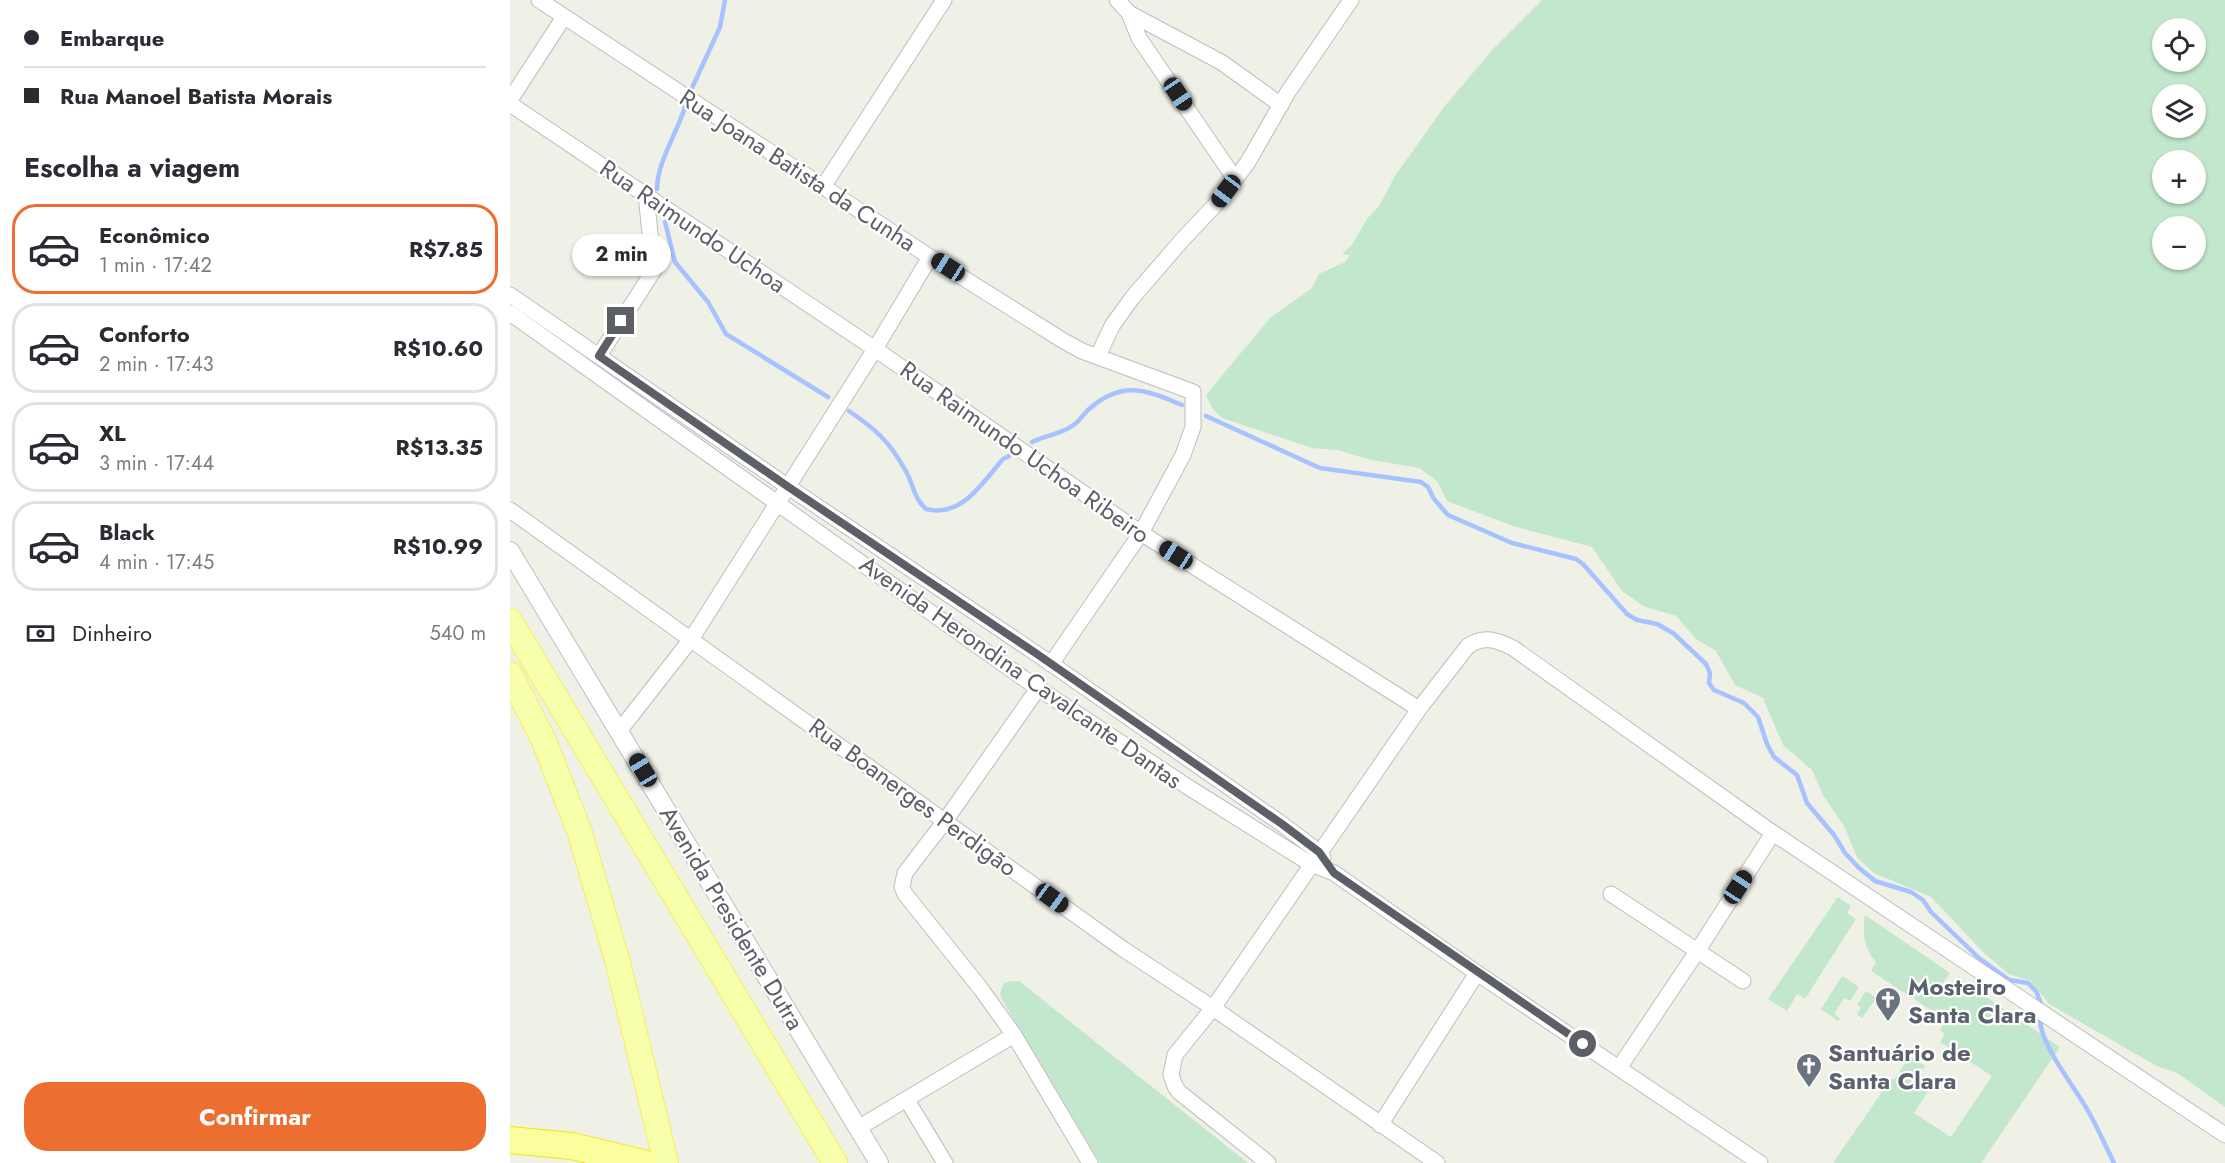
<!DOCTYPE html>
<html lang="pt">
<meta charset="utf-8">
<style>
:root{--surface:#fff;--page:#f2f2f3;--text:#2b2b33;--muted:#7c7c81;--line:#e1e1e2;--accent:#ec6e30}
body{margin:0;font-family:Jost,sans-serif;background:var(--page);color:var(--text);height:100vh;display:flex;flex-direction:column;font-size:22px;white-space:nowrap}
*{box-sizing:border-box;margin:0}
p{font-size:20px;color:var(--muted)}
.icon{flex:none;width:33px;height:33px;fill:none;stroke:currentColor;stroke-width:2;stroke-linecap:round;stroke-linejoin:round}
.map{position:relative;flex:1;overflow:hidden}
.details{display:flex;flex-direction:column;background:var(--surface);width:510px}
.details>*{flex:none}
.banner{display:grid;align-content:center;height:132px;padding:0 24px;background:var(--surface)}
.buttons{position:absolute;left:1642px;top:18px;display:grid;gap:12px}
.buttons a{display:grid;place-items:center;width:54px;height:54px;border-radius:50%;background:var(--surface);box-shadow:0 2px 4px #0004;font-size:30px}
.end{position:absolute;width:27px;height:27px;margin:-14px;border:8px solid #5d5f66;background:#fff;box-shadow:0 0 0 3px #fff}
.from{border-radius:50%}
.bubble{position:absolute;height:42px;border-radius:21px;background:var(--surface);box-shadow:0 2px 4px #0004;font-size:20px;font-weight:700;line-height:42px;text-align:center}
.car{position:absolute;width:18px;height:36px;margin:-18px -9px;border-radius:8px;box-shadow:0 0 4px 2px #0007;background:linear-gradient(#222 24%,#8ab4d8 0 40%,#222 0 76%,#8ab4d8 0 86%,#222 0)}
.banner b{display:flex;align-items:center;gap:21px;height:57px;font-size:22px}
.banner b+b{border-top:2px solid var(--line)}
.banner i{width:15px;height:15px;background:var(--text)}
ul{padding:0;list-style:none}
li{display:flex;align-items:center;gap:18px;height:90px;margin:0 12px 9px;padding:0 12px;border:3px solid var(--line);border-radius:24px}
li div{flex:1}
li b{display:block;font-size:22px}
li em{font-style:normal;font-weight:700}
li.current{border-color:var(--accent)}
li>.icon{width:54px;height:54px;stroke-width:1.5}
h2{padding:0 24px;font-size:27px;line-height:72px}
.pay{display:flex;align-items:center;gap:15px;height:66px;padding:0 24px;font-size:22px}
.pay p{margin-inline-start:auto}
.cta{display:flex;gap:12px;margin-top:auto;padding:12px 24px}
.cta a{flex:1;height:69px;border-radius:24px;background:var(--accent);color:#fff;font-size:24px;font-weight:700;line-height:69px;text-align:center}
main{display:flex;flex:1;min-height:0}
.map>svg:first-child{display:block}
.green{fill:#c2e7cc;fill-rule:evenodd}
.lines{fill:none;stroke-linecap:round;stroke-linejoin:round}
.stream{stroke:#a6c2ff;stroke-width:4.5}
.minor-casing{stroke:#bdbdc4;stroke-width:17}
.tertiary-casing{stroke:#bdbdc4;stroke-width:20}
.primary-casing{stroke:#f3f05b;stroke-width:26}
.trunk-casing{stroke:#f5e700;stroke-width:28}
.minor{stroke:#fff;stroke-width:15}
.tertiary{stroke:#fff;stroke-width:18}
.primary{stroke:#f7ffab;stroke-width:24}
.trunk{stroke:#fafe9c;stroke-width:26}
.route{stroke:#5d5f66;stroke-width:8}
.labels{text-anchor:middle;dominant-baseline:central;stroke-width:4.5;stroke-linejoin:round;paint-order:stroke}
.street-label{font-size:24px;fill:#5d5f66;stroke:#fff}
.worship-label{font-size:24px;font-weight:bold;fill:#5b616d;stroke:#fff;text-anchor:start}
</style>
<main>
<section class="details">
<div class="banner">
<b><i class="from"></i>Embarque</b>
<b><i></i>Rua Manoel Batista Morais</b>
</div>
<h2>Escolha a viagem</h2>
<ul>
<li class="current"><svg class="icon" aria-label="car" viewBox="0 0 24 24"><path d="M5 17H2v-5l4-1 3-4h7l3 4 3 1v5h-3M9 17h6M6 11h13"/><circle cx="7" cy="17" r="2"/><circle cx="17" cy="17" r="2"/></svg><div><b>Econômico</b><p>1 min · 17:42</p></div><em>R$7.85</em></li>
<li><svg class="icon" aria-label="car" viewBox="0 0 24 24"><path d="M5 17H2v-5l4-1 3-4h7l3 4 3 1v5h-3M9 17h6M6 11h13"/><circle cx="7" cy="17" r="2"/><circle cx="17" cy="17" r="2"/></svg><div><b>Conforto</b><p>2 min · 17:43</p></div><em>R$10.60</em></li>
<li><svg class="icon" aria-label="car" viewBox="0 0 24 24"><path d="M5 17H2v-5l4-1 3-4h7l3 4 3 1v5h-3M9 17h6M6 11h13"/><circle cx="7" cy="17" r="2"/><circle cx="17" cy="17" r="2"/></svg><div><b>XL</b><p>3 min · 17:44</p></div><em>R$13.35</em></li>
<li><svg class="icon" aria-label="car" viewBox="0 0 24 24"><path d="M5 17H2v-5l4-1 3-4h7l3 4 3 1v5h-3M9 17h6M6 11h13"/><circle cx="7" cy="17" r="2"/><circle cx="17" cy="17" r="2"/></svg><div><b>Black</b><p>4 min · 17:45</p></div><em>R$10.99</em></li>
</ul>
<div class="pay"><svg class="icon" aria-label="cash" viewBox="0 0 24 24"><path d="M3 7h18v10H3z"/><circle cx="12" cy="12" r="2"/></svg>Dinheiro<p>540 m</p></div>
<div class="cta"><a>Confirmar</a></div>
</section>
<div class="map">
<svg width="1715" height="1163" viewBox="0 0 1715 1163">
<rect width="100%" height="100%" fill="#eff0e6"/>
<!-- green -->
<g class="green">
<path d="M1032 0H1715V1107L1667 1073 1647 1066 1539 1004 1521 981 1499 974 1474 953 1421 897 1364 873 1347 857 1334 826 1313 795 1302 770 1273 745 1253 698 1225 685 1206 651 1186 639 1166 616 1133 606 1112 591 1082 547 1003 526 937 501 927 481 909 468 862 460 827 450 802 448 712 418 703 409 696 396 704 385 761 317 801 289 809 274 835 262 840 255 832 254 841 246 857 219 869 206 885 176 934 107 984 48ZM1653 28H1686V62H1653ZM1653 94H1686V128H1653ZM1653 160H1686V194H1653ZM1653 226H1686V260H1653Z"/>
<path d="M1328 897 1341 906 1337 913 1346 919 1295 999 1287 994 1277 1011 1258 999Z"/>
<path d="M1355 915 1440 973 1431 986 1443 994 1453 981 1550 1047 1471 1163H1323L1381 1079 1384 1080 1400 1056 1415 1066 1410 1073 1424 1082 1404 1113 1441 1137 1482 1076 1430 1042 1435 1034 1430 1030 1436 1020 1361 971 1366 962C1354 948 1352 933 1355 915Z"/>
<path d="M1332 976 1349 987 1340 1001 1334 998 1324 1014 1330 1018 1328 1021 1311 1009Z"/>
<path d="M501 981H509L738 1163H590L491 998 490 993 494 983Z"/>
<path d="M1356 991 1366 998 1352 1018 1347 1014 1351 1007 1347 1005Z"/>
</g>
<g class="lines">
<!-- stream -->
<g class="stream">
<path d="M182 88 210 27 215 0"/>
<path d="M147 189C147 163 167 133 175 107"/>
<path d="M155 222 165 262 198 302 216 334 318 397"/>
<path d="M339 411C364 428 379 441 394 468 403 481 403 498 416 509 452 518 472 483 493 459L499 456"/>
<path d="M696 416 810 468 911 482 918 487 924 499 938 515 1002 543 1066 559 1073 564 1117 614 1127 620 1147 624 1163 633 1196 664 1200 673 1199 683 1204 690 1234 703 1248 717 1257 744 1264 757 1287 775 1297 803 1324 835 1335 853 1348 867 1365 881 1401 892 1413 900 1421 912 1469 958 1499 980 1518 983 1526 991 1532 1006"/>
<path d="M522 442C536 435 553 434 565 424 570 420 573 415 578 410 611 380 635 389 672 405"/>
<path d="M1530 1018C1529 1043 1564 1086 1577 1109 1587 1126 1595 1145 1604 1163"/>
</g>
<defs>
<g id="minor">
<path d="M29 0 420 257 552 340 572 351 683 392V427L673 455 631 533 541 664"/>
<path d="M607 0 619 13 711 62 771 105"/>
<path d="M619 13 629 38 725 179"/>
<path d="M0 100 54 17"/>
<path d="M0 104 365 349 631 533 909 709"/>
<path d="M313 187 434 0"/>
<path d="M0 295 277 486 527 654 772 824 809 852 813 858"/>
<path d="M0 313 513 678 678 787 801 864 824 873 967 973 1250 1163"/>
<path d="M89 356 144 270 136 195"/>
<path d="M588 356 602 326 622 298 673 239 707 203 738 162 778 92 841 0"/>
<path d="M0 510 613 949 703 1008 927 1163"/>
<path d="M529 687 435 821 395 873 392 887 395 894 471 989 504 1035 580 1163"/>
<path d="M110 730 182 638 365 349 420 257"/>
<path d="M1101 894 1233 981"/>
<path d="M1109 1068 1188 950 1263 833"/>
<path d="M397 1100 435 1163"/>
<path d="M870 1125 967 973"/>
<path d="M348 1128 504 1035"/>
<path d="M758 1163 669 1092 665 1086 661 1075 665 1055 703 1008 909 709 958 646C974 635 987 640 1003 648L1263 833 1715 1135"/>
</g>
<path id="tertiary" d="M0 551 369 1163"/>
<g id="primary">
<path d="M0 621 325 1163"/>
<path d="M0 674 34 741 70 833 108 963 156 1163"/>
</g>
<path id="trunk" d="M0 1140 62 1146 133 1163"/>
</defs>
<!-- minor casing -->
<use href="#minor" class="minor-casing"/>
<!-- tertiary casing -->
<use href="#tertiary" class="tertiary-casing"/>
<!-- primary casing -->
<use href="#primary" class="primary-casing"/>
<!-- trunk casing -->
<use href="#trunk" class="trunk-casing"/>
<!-- minor -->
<use href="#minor" class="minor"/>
<!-- tertiary -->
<use href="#tertiary" class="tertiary"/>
<!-- primary -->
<use href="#primary" class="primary"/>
<!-- trunk -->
<use href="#trunk" class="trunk"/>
</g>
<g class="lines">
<!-- route -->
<path class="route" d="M111 321 89 356 277 486 527 654 772 824 809 852 824 873 1073 1044"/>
</g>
<!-- icons -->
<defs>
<symbol id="church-pin" viewBox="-11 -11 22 30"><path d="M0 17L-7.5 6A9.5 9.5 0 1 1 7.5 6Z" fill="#6b7280" stroke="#fff"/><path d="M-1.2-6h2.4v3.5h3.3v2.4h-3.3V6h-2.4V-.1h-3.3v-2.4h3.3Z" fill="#fff"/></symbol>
</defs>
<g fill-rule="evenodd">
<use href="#church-pin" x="1363" y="985" width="30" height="40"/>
<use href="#church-pin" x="1284" y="1051" width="30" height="40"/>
</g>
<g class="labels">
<!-- street labels -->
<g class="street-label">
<text transform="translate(288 170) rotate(33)">Rua Joana Batista da Cunha</text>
<text transform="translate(183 226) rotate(34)">Rua Raimundo Uchoa</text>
<text transform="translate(515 452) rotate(35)">Rua Raimundo Uchoa Ribeiro</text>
<text transform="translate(511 672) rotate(35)">Avenida Herondina Cavalcante Dantas</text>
<text transform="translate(403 797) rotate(36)">Rua Boanerges Perdigão</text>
<text transform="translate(222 918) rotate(59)">Avenida Presidente Dutra</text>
</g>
<!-- worship labels -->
<g class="worship-label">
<text x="1398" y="986">Mosteiro<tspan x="1398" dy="28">Santa Clara</tspan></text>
<text x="1318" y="1052">Santuário de<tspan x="1318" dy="28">Santa Clara</tspan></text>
</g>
</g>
</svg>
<div class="buttons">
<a><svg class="icon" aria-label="locate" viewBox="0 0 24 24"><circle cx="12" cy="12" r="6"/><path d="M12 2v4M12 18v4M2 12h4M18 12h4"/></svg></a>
<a><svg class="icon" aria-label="layers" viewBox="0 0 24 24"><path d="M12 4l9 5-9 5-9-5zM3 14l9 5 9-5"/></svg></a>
<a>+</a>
<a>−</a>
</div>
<i class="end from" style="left:1073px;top:1044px"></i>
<i class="end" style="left:111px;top:321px"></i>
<div class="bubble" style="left:62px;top:234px;width:99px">2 min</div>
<i class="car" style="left:668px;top:94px;rotate:146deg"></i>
<i class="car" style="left:716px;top:191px;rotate:217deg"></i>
<i class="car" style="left:438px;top:267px;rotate:302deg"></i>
<i class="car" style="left:666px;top:555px;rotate:302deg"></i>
<i class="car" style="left:133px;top:770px;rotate:329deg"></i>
<i class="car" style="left:1228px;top:887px;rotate:33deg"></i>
<i class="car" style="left:542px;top:898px;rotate:126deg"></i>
</div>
</main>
